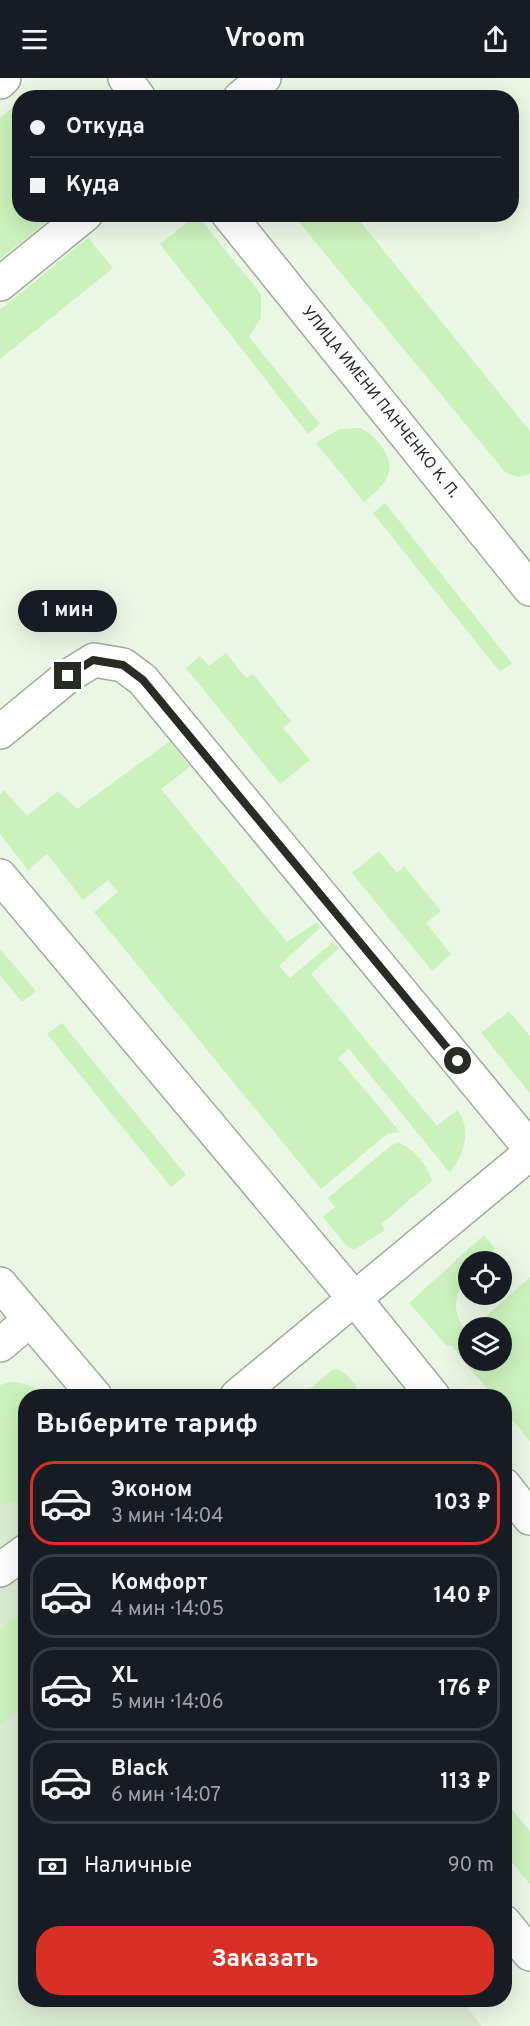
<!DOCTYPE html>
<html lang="ru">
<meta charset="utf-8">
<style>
:root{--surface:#171b24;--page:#242831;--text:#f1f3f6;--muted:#9ea1a6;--line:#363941;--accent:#d93025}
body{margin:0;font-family:Overpass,sans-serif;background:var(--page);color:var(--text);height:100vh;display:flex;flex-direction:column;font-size:22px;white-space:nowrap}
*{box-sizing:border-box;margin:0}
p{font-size:20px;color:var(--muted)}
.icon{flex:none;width:33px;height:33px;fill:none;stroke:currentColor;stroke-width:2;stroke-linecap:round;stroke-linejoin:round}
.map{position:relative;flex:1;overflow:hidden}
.side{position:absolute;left:18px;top:1311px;width:494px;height:618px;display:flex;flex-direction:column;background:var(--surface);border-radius:24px;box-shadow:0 6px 24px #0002}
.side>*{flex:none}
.top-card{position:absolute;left:12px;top:12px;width:507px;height:132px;border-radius:24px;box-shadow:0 6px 24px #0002;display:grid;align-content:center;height:132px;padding:0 18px;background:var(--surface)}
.buttons{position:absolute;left:458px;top:1173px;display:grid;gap:12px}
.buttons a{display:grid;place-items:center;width:54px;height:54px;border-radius:50%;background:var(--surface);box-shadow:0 6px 24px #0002;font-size:30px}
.end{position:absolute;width:27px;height:27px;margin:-14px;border:8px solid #272c25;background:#fff;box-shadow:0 0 0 3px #fff}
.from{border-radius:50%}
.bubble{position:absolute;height:42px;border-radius:21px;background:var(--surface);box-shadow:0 6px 24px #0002;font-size:20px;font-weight:700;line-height:42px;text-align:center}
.top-card b{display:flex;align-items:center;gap:21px;height:57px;font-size:22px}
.top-card b+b{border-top:2px solid var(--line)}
.top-card i{width:15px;height:15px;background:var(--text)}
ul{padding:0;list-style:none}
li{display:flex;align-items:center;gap:18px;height:84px;margin:0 12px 9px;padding:0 6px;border:3px solid var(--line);border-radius:24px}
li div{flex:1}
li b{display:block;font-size:22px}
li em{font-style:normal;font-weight:700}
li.active{border-color:var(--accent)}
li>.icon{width:54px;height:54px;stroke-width:1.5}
h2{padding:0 18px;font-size:27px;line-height:72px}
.pay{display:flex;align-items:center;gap:15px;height:66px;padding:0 18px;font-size:22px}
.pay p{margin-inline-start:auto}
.button{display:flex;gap:12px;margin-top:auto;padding:12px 18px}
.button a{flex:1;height:69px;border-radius:24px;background:var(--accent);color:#fff;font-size:24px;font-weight:700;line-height:69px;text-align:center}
header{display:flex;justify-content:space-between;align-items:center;height:78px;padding:0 18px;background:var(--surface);font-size:27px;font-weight:700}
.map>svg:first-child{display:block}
.built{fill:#dbecd4}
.green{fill:#cbf2bc}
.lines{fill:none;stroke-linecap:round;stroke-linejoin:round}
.minor-casing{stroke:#a0ad9b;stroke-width:36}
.minor{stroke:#fff;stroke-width:33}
.route{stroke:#272c25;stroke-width:8}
.labels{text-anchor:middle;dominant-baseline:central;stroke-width:4.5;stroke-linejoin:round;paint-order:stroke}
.street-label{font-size:16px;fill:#272c25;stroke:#eaf7e5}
</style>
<header><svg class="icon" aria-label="menu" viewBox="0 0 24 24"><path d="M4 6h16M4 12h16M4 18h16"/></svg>Vroom<svg class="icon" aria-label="share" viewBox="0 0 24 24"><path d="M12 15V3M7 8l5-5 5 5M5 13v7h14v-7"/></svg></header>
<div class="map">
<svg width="530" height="1948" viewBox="0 0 530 1948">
<rect width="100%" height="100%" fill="#eaf7e5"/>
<!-- built -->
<path class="built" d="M0 1350 26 1382V1922H461L482 1948H0Z"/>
<!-- green -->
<g class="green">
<path d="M19 24 20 136 55 137 0 181V40Z"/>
<path d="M197 137 261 216V240L249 259 320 346 308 356 160 166Z"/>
<path d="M293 137H355L530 353V396L518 399 505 394Z"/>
<path d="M88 160 113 190 0 281V232Z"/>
<path d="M360 350C370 355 375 360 382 369 400 394 383 408 364 424L316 365 339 351Z"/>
<path d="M385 425 512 585 500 594 373 435Z"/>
<path d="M226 575 246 600 253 596 291 643 283 650 310 682 280 706 186 590 200 578 209 588Z"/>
<path d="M170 663 190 689 161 711 287 864 317 844 321 849 279 888 290 900 333 864 339 870 311 896 437 1048 457 1032C473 1051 463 1078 450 1095L349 971 338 980 400 1054 387 1056 321 1111 94 834 118 814 108 802 83 822 47 776 28 792 0 756V717L4 712 27 738 58 713 77 731Z"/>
<path d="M379 773 397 795 404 788 441 833 426 845 451 876 432 893 352 795Z"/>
<path d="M0 871 36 913 22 924 0 897Z"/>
<path d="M509 933 530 958V1015L481 955Z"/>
<path d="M62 945 186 1097 171 1109 47 956Z"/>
<path d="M398 1065C412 1068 429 1089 432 1103L381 1146 385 1152 354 1172 348 1169 323 1139 335 1129 328 1120 392 1067Z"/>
<path d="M484 1157 495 1171 483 1183 468 1184V1199C452 1217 452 1237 468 1255V1282H501V1250L474 1249 530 1199V1363L504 1332V1318H493L452 1268 446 1267 409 1225Z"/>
<path d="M333 1291C345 1292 350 1301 357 1309L346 1318H336L328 1310 318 1318H302Z"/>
<path d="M10 1304C24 1305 34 1307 43 1318H26L25 1426 6 1424 0 1429V1307Z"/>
<path d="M25 1531V1626L0 1647V1551Z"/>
<path d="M504 1722 530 1753V1806L504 1775Z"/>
</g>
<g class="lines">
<defs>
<g id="minor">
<path d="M125 0 139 20"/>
<path d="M0 4 4 0"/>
<path d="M240 20 264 0"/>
<path id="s1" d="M228 136 530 511"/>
<path d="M0 206 86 136"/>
<path d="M0 654 68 598 94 582 123 587 143 602 530 1070"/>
<path d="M0 798 354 1220 433 1318"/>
<path d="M0 1206 95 1318"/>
<path d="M0 1267 30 1242"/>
<path d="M237 1318 530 1075"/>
<path d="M504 1407 530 1440"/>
<path d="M0 1492 26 1473"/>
<path d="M504 1844 530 1876"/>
</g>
</defs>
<!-- minor casing -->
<use href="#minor" class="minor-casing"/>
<!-- minor -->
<use href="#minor" class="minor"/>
</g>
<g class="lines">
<!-- route -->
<path class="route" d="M68 598 93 582 123 587 143 602 458 983"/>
</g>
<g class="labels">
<!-- street labels -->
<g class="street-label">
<text stroke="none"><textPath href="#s1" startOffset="242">УЛИЦА ИМЕНИ ПАНЧЕНКО К. П.</textPath></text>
</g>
</g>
</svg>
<div class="buttons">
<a><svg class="icon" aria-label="locate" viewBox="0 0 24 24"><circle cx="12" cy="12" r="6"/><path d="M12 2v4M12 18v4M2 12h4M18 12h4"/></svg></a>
<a><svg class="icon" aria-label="layers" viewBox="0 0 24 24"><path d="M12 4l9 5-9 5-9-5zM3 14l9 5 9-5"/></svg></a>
</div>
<i class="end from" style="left:458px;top:983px"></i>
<i class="end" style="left:68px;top:598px"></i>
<div class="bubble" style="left:18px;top:512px;width:99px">1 мин</div>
<div class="top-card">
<b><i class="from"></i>Откуда</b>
<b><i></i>Куда</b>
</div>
<section class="side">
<h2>Выберите тариф</h2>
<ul>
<li class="active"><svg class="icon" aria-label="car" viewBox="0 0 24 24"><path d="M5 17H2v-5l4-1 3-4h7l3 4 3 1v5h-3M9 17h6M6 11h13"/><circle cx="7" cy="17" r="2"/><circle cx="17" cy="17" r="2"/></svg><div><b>Эконом</b><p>3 мин · 14:04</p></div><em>103 ₽</em></li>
<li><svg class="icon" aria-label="car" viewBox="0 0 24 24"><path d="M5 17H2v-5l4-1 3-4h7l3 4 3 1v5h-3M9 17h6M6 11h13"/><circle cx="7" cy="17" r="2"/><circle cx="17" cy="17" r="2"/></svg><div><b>Комфорт</b><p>4 мин · 14:05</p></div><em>140 ₽</em></li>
<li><svg class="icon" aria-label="car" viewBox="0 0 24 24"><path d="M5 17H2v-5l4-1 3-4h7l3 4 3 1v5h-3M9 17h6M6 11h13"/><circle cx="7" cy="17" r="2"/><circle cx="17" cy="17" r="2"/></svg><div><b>XL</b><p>5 мин · 14:06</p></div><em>176 ₽</em></li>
<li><svg class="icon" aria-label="car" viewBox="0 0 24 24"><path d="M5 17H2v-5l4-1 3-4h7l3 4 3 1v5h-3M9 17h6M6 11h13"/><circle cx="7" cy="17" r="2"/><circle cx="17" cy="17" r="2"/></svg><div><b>Black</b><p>6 мин · 14:07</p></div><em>113 ₽</em></li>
</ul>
<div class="pay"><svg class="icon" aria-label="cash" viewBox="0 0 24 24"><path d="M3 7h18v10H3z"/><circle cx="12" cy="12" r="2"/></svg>Наличные<p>90 m</p></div>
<div class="button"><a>Заказать</a></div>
</section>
</div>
